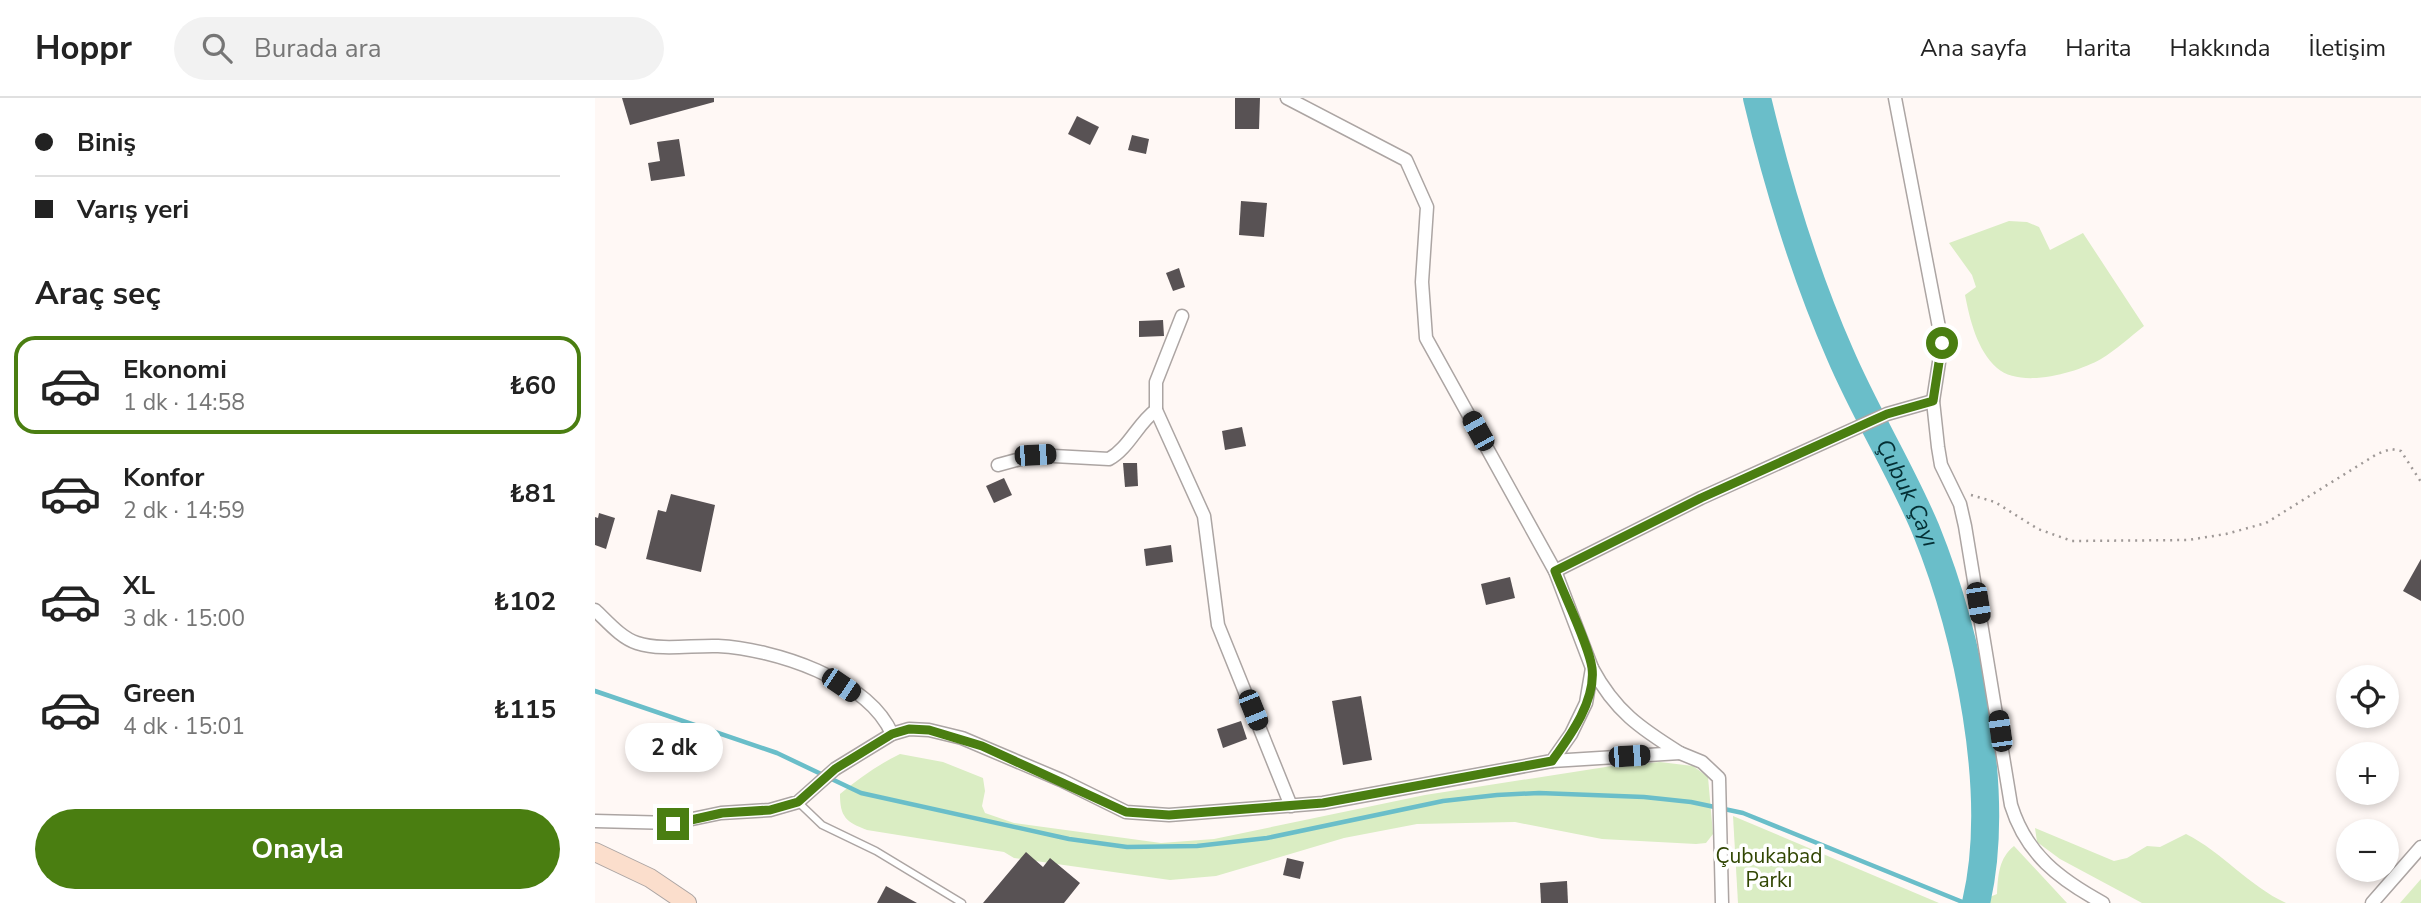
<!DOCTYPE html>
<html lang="tr">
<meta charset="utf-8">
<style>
:root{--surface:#fff;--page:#f2f2f2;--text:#222;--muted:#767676;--line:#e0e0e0;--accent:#4a7e11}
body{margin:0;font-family:"Nunito Sans",sans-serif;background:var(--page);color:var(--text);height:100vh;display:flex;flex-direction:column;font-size:26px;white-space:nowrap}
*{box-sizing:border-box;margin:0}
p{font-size:23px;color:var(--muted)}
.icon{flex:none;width:38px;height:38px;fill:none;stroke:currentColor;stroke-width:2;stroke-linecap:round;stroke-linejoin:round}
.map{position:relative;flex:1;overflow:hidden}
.side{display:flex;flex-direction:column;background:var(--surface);width:595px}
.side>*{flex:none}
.guide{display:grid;align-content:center;height:154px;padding:0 35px;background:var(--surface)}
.buttons{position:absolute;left:1741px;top:567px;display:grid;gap:14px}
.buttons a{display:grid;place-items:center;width:63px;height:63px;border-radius:50%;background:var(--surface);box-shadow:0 4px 10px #0003;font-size:35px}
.end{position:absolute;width:32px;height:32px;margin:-16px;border:9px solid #4a7e11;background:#fff;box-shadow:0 0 0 4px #fff}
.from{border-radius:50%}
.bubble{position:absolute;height:49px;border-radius:24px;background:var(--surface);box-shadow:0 4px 10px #0003;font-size:23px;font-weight:700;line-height:49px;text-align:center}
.car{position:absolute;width:21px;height:42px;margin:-21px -10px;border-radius:9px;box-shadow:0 0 5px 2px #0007;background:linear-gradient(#222 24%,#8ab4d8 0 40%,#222 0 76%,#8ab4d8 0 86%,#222 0)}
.guide b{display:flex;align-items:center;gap:24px;height:66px;font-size:26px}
.guide b+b{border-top:2px solid var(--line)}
.guide i{width:18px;height:18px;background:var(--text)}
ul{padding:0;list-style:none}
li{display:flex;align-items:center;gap:21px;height:98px;margin:0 14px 10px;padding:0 21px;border:4px solid transparent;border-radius:21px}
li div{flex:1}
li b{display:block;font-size:26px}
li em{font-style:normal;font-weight:700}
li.selected{border-color:var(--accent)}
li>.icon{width:63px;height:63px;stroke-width:1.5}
h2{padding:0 35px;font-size:32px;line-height:84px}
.action{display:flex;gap:14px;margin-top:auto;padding:14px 35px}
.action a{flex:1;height:80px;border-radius:42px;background:var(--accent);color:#fff;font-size:28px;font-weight:700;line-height:80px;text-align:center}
header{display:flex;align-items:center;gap:42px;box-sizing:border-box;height:98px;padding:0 35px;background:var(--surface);border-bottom:2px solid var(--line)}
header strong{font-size:33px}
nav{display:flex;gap:38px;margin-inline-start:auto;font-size:24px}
.search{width:490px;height:63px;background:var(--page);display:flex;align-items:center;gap:18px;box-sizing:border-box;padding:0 24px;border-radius:38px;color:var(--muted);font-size:26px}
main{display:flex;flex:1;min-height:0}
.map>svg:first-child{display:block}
.green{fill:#daedc3}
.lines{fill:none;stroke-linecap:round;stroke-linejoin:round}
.stream{stroke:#6abec9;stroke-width:4.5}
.river{stroke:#6abec9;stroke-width:28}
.building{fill:#585254}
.lane-casing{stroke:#aca5a3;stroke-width:9}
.street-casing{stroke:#aca5a3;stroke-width:15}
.secondary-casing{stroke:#aca5a3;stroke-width:20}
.path{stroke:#9f9997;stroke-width:2.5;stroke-dasharray:2 5;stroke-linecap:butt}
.lane{stroke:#fff;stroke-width:6}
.street{stroke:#fff;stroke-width:12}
.secondary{stroke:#fbdecc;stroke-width:18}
.route{stroke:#4a7e11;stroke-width:9}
.labels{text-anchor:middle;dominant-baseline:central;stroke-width:7;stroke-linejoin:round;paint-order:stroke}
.park-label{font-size:21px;fill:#314603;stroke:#fff}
.water-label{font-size:23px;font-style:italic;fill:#042f34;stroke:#fff}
</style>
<header>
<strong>Hoppr</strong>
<div class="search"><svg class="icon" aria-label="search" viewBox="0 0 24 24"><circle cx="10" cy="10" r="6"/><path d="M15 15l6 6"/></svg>Burada ara</div>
<nav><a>Ana sayfa</a><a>Harita</a><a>Hakkında</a><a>İletişim</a></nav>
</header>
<main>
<section class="side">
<div class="guide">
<b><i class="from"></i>Biniş</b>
<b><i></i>Varış yeri</b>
</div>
<h2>Araç seç</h2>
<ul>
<li class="selected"><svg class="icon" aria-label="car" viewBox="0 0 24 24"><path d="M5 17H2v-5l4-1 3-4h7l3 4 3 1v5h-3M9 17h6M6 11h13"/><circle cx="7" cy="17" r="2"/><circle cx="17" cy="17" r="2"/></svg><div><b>Ekonomi</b><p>1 dk · 14:58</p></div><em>₺60</em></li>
<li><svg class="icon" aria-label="car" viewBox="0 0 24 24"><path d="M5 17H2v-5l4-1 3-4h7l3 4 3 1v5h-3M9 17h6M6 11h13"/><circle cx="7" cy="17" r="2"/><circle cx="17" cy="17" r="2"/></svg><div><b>Konfor</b><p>2 dk · 14:59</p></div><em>₺81</em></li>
<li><svg class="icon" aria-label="car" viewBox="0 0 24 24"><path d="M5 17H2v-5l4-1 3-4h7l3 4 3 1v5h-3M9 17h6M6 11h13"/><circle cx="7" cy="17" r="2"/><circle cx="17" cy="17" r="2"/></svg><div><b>XL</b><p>3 dk · 15:00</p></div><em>₺102</em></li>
<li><svg class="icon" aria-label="car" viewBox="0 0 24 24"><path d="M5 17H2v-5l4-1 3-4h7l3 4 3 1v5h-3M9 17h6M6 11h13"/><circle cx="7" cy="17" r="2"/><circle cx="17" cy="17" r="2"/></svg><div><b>Green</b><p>4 dk · 15:01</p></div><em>₺115</em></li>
</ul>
<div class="action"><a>Onayla</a></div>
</section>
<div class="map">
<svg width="1826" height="805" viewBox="0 0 1826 805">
<rect width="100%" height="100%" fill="#fff8f5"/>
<!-- green -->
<g class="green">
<path d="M1414 123 1432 124 1444 129 1455 152 1488 135 1549 228C1535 239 1521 252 1506 261 1481 275 1426 291 1402 270 1382 252 1375 222 1370 197L1381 189 1377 177 1354 145Z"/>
<path d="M305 656 348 664 388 680 390 693 387 708 390 715 419 725 566 745 619 741 830 697 1017 668 1065 664 1098 668 1113 679 1118 736 1111 745 1101 746 1007 741 920 724 822 726 749 740 621 778 575 782 419 760 409 754 272 732C251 724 245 719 245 696 263 681 284 666 305 656Z"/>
<path d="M1138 718 1344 805H1143Z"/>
<path d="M1440 730 1519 763 1532 760 1552 748 1565 749 1591 736C1627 754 1654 788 1691 805H1547L1465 761 1442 744Z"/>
<path d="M1419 748 1472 805H1380L1402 796C1403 777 1404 760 1419 748Z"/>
<path d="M1826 781V805H1805Z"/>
</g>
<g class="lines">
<!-- stream -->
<path class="stream" d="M0 593 182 655 266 695 474 741 532 749 602 748 672 740 848 703 902 697 944 695 1049 699 1096 704 1148 715 1370 805"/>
<!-- river -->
<path class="river" id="s1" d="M1162 0C1183 88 1209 174 1245 256 1271 317 1306 372 1331 432 1373 536 1407 695 1381 805"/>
</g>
<!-- building -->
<g class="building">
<path d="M27 0H119V4L35 27Z"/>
<path d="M640 0H665L664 31H640Z"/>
<path d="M482 18 504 29 495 47 473 36Z"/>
<path d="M537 37 554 41 551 56 533 52Z"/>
<path d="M84 41 90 78 56 83 53 65 65 63 62 44Z"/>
<path d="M646 103 672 105 669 139 644 137Z"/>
<path d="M584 170 590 189 578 193 571 175Z"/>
<path d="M568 222 569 238 544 239V223Z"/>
<path d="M647 329 651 348 630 352 627 333Z"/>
<path d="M528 365H542L543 388 530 389Z"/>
<path d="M409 380 417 397 399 405 391 388Z"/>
<path d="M76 396 120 407 106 474 51 461 63 412 71 414Z"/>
<path d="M4 415 20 420 11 451 0 447V419L3 420Z"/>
<path d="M576 447 578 464 551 468 549 451Z"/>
<path d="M1826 461V503L1808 493Z"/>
<path d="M915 479 920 500 891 507 886 486Z"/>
<path d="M766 598 777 662 748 667 737 603Z"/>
<path d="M646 623 652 641 628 650 622 631Z"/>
<path d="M431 754 448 769 455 760 485 785 469 805H388Z"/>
<path d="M692 760 709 764 705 781 688 777Z"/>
<path d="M972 783 973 805H946L945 785Z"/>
<path d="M291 788 322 805H282Z"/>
</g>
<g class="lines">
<defs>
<path id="lane" d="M203 704 227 727 281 753 367 805"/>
<g id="street">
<path d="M1300 0 1347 245 1338 303 1343 349 1346 367 1365 406 1370 428 1416 707C1431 756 1464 781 1508 805"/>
<path d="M587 218 561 284V312L609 418 623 527 696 708"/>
<path d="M403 367 440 357 514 361C533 351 543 325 561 312"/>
<path d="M960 473 1106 400 1292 316 1338 303"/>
<path d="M0 512C12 523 26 540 42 545 67 553 97 547 123 548 179 551 273 581 297 636"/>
<path d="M1085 655 1107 664 1124 680 1127 805"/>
<path d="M957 663 1085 655C1045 630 1020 613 997 570"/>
<path d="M0 723 78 725 126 715 175 712 203 704 240 671 297 636 314 631 334 632 367 640 466 682 531 714 574 717 728 705 957 663 976 636 991 605 997 570 960 473 831 240 827 184 832 109 811 62 692 0"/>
<path d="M1777 805 1826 749"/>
</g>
<path id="secondary" d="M0 754 55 780 92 805"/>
</defs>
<!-- lane casing -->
<use href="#lane" class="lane-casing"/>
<!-- street casing -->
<use href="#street" class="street-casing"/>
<!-- secondary casing -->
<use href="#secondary" class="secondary-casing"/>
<!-- path -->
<path class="path" d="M1376 397 1400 404 1443 431 1477 443 1593 442 1631 436 1671 425 1782 356 1796 351 1806 353 1826 384"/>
<!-- lane -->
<use href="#lane" class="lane"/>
<!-- street -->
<use href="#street" class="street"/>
<!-- secondary -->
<use href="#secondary" class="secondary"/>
</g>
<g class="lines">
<!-- route -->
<path class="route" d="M78 726 127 715 175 712 203 704 240 671 297 636 314 631 334 632 387 648 531 714 574 717 728 705 957 663C975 638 1001 603 997 570 994 547 969 497 960 473L1106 400 1292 316 1338 303 1347 245"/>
</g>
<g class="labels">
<!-- park labels -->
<g class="park-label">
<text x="1174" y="758">Çubukabad<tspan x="1174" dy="24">Parkı</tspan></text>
</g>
<!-- water labels -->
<g class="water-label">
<text stroke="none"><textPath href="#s1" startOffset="424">Çubuk Çayı</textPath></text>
</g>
</g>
</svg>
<div class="buttons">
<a><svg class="icon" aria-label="locate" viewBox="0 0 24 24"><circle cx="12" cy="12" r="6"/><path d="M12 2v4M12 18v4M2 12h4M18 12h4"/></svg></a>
<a>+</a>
<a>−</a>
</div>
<i class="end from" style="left:1347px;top:245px"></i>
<i class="end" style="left:78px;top:726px"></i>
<div class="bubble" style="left:30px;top:625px;width:98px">2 dk</div>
<i class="car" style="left:883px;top:333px;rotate:331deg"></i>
<i class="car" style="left:440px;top:357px;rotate:87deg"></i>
<i class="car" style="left:1383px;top:505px;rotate:171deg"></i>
<i class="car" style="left:246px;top:587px;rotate:124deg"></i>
<i class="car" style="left:658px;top:612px;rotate:158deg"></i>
<i class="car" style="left:1405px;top:633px;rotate:352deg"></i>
<i class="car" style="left:1034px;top:658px;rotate:86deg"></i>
</div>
</main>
